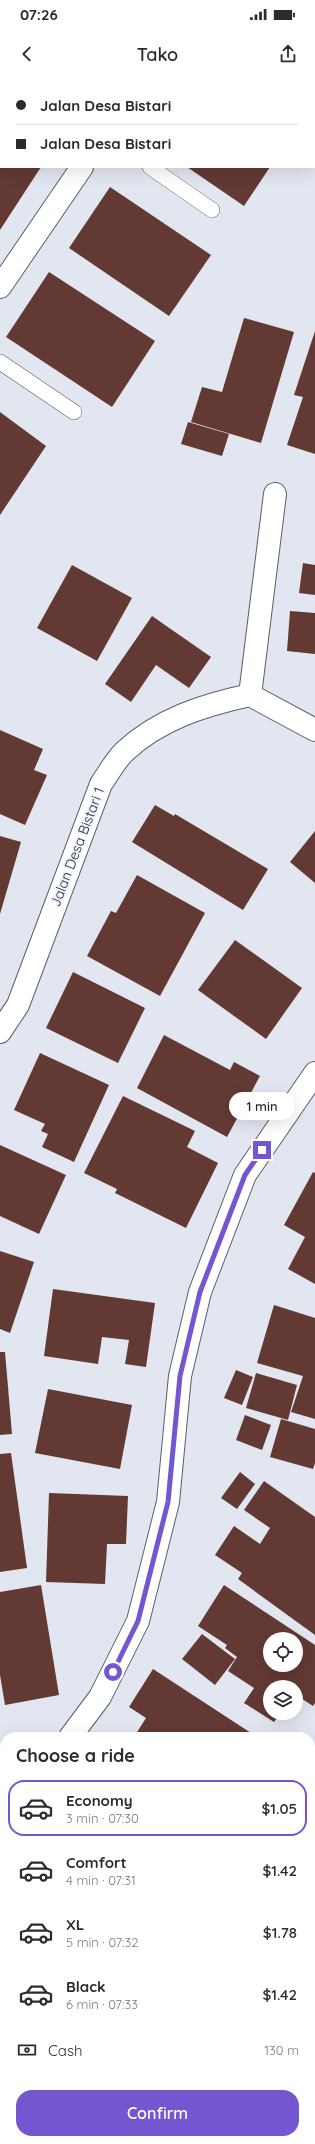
<!DOCTYPE html>
<meta charset="utf-8">
<style>
:root{--surface:#fff;--page:#f2f2f3;--text:#2b2b33;--muted:#7c7c81;--line:#e1e1e2;--accent:#7356d0}
body{margin:0;font-family:Quicksand,sans-serif;background:var(--page);color:var(--text);height:100vh;display:flex;flex-direction:column;font-size:15px;white-space:nowrap}
*{box-sizing:border-box;margin:0}
p{font-size:13px;color:var(--muted)}
.icon{flex:none;width:22px;height:22px;fill:none;stroke:currentColor;stroke-width:2;stroke-linecap:round;stroke-linejoin:round}
.map{position:relative;flex:1;overflow:hidden}
.drawer{position:absolute;left:0px;top:1652px;width:315px;height:412px;display:flex;flex-direction:column;background:var(--surface);border-radius:16px 16px 0 0;box-shadow:0 4px 16px #0002}
.drawer>*{flex:none}
.top-card{position:absolute;left:0px;top:0px;width:315px;height:88px;box-shadow:0 4px 16px #0002;display:grid;align-content:center;height:88px;padding:0 16px;background:var(--surface)}
.buttons{position:absolute;left:263px;top:1552px;display:grid;gap:8px}
.buttons a{display:grid;place-items:center;width:40px;height:40px;border-radius:50%;background:var(--surface);box-shadow:0 4px 16px #0002;font-size:20px}
.end{position:absolute;width:18px;height:18px;margin:-9px;border:5px solid #7356d0;background:#fff;box-shadow:0 0 0 2px #fff}
.from{border-radius:50%}
.bubble{position:absolute;height:28px;border-radius:14px;background:var(--surface);box-shadow:0 4px 16px #0002;font-size:13px;font-weight:600;line-height:28px;text-align:center}
.top-card b{display:flex;align-items:center;gap:14px;height:38px;font-size:15px}
.top-card b+b{border-top:1px solid var(--line)}
.top-card i{width:10px;height:10px;background:var(--text)}
ul{padding:0;list-style:none}
li{display:flex;align-items:center;gap:12px;height:56px;margin:0 8px 6px;padding:0 8px;border:2px solid transparent;border-radius:16px}
li div{flex:1}
li b{display:block;font-size:15px}
li em{font-style:normal;font-weight:600}
li.current{border-color:var(--accent)}
li>.icon{width:36px;height:36px;stroke-width:1.5}
h2{padding:0 16px;font-size:18px;line-height:48px}
.pay{display:flex;align-items:center;gap:10px;height:44px;padding:0 16px;font-size:15px}
.pay p{margin-inline-start:auto}
.cta{display:flex;gap:8px;margin-top:auto;padding:8px 16px}
.cta a{flex:1;height:46px;border-radius:16px;background:var(--accent);color:#fff;font-size:16px;font-weight:600;line-height:46px;text-align:center}
.status{display:flex;justify-content:space-between;align-items:center;height:28px;padding:0 20px;background:var(--surface);direction:ltr}
.status svg{height:11px;fill:currentColor}
header{display:flex;justify-content:space-between;align-items:center;height:52px;padding:0 16px;background:var(--surface);font-size:18px;font-weight:600}
.map>svg:first-child{display:block}
.green{fill:#cad5ef}
.building{fill:#633934;fill-rule:evenodd}
.lines{fill:none;stroke-linecap:round;stroke-linejoin:round}
.lane-casing{stroke:#5c5f68;stroke-width:16}
.street-casing{stroke:#5c5f68;stroke-width:24}
.lane{stroke:#fff;stroke-width:15}
.street{stroke:#fff;stroke-width:22}
.route{stroke:#7356d0;stroke-width:5}
.labels{text-anchor:middle;dominant-baseline:central;stroke-width:4;stroke-linejoin:round;paint-order:stroke}
.street-label{font-size:14px;fill:#292a2e;stroke:#eff3fd}
</style>
<div class="status"><b>07:26</b><svg viewBox="0 0 49 12"><path d="M0 12V9h3v3zM5 12V6h3v6zM10 12V3h3v9zM15 12V0h3v12zM26 1h20v11H26zM47 4h2v5h-2z"/></svg></div>
<header><svg class="icon" aria-label="back" viewBox="0 0 24 24"><path d="M15 5l-7 7 7 7"/></svg>Tako<svg class="icon" aria-label="share" viewBox="0 0 24 24"><path d="M12 15V3M7 8l5-5 5 5M5 13v7h14v-7"/></svg></header>
<div class="map">
<svg width="315" height="2064" viewBox="0 0 315 2064">
<rect width="100%" height="100%" fill="#e2e6f0"/>
<!-- green -->
<path class="green" d="M315 1715V1881L310 1880V1720Z"/>
<!-- building -->
<g class="building">
<path d="M0 87H41L0 150Z"/>
<path d="M187 87H270L244 126Z"/>
<path d="M110 107 211 175 169 236 69 168Z"/>
<path d="M49 192 155 261 112 327 6 257Z"/>
<path d="M244 238 294 252 261 363 191 342 202 307 222 312Z"/>
<path d="M315 251V374L287 365 303 317 294 315Z"/>
<path d="M0 332 46 366 0 435Z"/>
<path d="M188 342 229 354 222 376 181 364Z"/>
<path d="M303 483 315 485V515L299 513Z"/>
<path d="M72 485 132 518 97 581 37 548Z"/>
<path d="M290 531 315 533V574L287 571Z"/>
<path d="M152 536 211 577 189 608 156 585 131 622 105 604Z"/>
<path d="M0 650 43 669 34 690 47 695 25 745 0 734Z"/>
<path d="M155 725 174 736 175 734 268 789 243 830 132 762Z"/>
<path d="M315 751V803L290 782Z"/>
<path d="M0 756 21 762 0 834Z"/>
<path d="M137 795 205 833 160 916 87 876 111 831 116 833Z"/>
<path d="M235 860 302 908 266 959 198 910Z"/>
<path d="M73 892 145 928 118 983 46 948Z"/>
<path d="M164 955 230 990 234 982 260 996 227 1057 137 1008Z"/>
<path d="M40 973 109 1005 74 1082 42 1067 48 1054 41 1051 45 1044 14 1030Z"/>
<path d="M123 1016 195 1051 187 1067 218 1083 186 1148 115 1113 117 1109 84 1093Z"/>
<path d="M0 1065 66 1095 39 1154 0 1136Z"/>
<path d="M313 1092 315 1093V1204L288 1189 305 1157 284 1145Z"/>
<path d="M0 1171 34 1182 10 1253 0 1249Z"/>
<path d="M53 1209 155 1223 146 1287 125 1284 129 1260 102 1257 98 1284 44 1276Z"/>
<path d="M274 1225 315 1238V1339L291 1332 303 1296 257 1283Z"/>
<path d="M0 1272H5L12 1354 0 1355Z"/>
<path d="M236 1290 253 1297 242 1325 224 1318Z"/>
<path d="M256 1293 297 1305 288 1340 246 1328Z"/>
<path d="M48 1309 132 1325 120 1389 35 1373Z"/>
<path d="M245 1335 271 1345 262 1370 236 1360Z"/>
<path d="M281 1339 315 1349V1383L313 1389 270 1377Z"/>
<path d="M11 1373 27 1488 0 1492V1374Z"/>
<path d="M240 1392 255 1404 237 1429 221 1418Z"/>
<path d="M264 1401 315 1437V1555L238 1499 242 1493 215 1475 234 1446 260 1464 270 1448 244 1430Z"/>
<path d="M49 1413 128 1416 126 1464H107L105 1504 46 1502Z"/>
<path d="M41 1505 59 1615 5 1625 0 1595V1512Z"/>
<path d="M224 1505 315 1565V1623L313 1626 296 1615V1607H270V1633H281L274 1642 244 1623 254 1608 228 1591 237 1577 225 1568 227 1565 198 1546ZM270 1559H296V1585H270Z"/>
<path d="M202 1554 235 1579 215 1605 182 1579Z"/>
<path d="M153 1589 257 1657H134L146 1638 129 1627Z"/>
<path d="M310 1918 315 1920V1970L310 1972Z"/>
<path d="M310 2011 315 2015V2064H265L262 2059H310Z"/>
<path d="M7 2059H236L238 2064H4Z"/>
</g>
<g class="lines">
<defs>
<g id="lane">
<path d="M150 87 212 130"/>
<path d="M0 282 74 332"/>
</g>
<g id="street">
<path d="M141 1V0"/>
<path d="M0 207 82 87"/>
<path d="M250 615 275 414"/>
<path d="M0 952 18 925 101 704C108 694 115 681 124 672 159 639 204 625 250 615L315 650"/>
<path d="M70 1657 100 1617 138 1541 168 1422 180 1296 200 1212 245 1095 315 993"/>
<path d="M0 1686 5 1690"/>
<path d="M0 1763 3 1760 0 1794"/>
</g>
</defs>
<!-- lane casing -->
<use href="#lane" class="lane-casing"/>
<!-- street casing -->
<use href="#street" class="street-casing"/>
<!-- lane -->
<use href="#lane" class="lane"/>
<!-- street -->
<use href="#street" class="street"/>
</g>
<g class="lines">
<!-- route -->
<path class="route" d="M113 1592 138 1541 168 1422 180 1296 200 1212 245 1095 262 1070"/>
</g>
<g class="labels">
<!-- street labels -->
<g class="street-label">
<text transform="translate(77 767) rotate(-69)">Jalan Desa Bistari 1</text>
</g>
</g>
</svg>
<div class="buttons">
<a><svg class="icon" aria-label="locate" viewBox="0 0 24 24"><circle cx="12" cy="12" r="6"/><path d="M12 2v4M12 18v4M2 12h4M18 12h4"/></svg></a>
<a><svg class="icon" aria-label="layers" viewBox="0 0 24 24"><path d="M12 4l9 5-9 5-9-5zM3 14l9 5 9-5"/></svg></a>
</div>
<i class="end from" style="left:113px;top:1592px"></i>
<i class="end" style="left:262px;top:1070px"></i>
<div class="bubble" style="left:229px;top:1012px;width:66px">1 min</div>
<div class="top-card">
<b><i class="from"></i>Jalan Desa Bistari</b>
<b><i></i>Jalan Desa Bistari</b>
</div>
<section class="drawer">
<h2>Choose a ride</h2>
<ul>
<li class="current"><svg class="icon" aria-label="car" viewBox="0 0 24 24"><path d="M5 17H2v-5l4-1 3-4h7l3 4 3 1v5h-3M9 17h6M6 11h13"/><circle cx="7" cy="17" r="2"/><circle cx="17" cy="17" r="2"/></svg><div><b>Economy</b><p>3 min · 07:30</p></div><em>$1.05</em></li>
<li><svg class="icon" aria-label="car" viewBox="0 0 24 24"><path d="M5 17H2v-5l4-1 3-4h7l3 4 3 1v5h-3M9 17h6M6 11h13"/><circle cx="7" cy="17" r="2"/><circle cx="17" cy="17" r="2"/></svg><div><b>Comfort</b><p>4 min · 07:31</p></div><em>$1.42</em></li>
<li><svg class="icon" aria-label="car" viewBox="0 0 24 24"><path d="M5 17H2v-5l4-1 3-4h7l3 4 3 1v5h-3M9 17h6M6 11h13"/><circle cx="7" cy="17" r="2"/><circle cx="17" cy="17" r="2"/></svg><div><b>XL</b><p>5 min · 07:32</p></div><em>$1.78</em></li>
<li><svg class="icon" aria-label="car" viewBox="0 0 24 24"><path d="M5 17H2v-5l4-1 3-4h7l3 4 3 1v5h-3M9 17h6M6 11h13"/><circle cx="7" cy="17" r="2"/><circle cx="17" cy="17" r="2"/></svg><div><b>Black</b><p>6 min · 07:33</p></div><em>$1.42</em></li>
</ul>
<div class="pay"><svg class="icon" aria-label="cash" viewBox="0 0 24 24"><path d="M3 7h18v10H3z"/><circle cx="12" cy="12" r="2"/></svg>Cash<p>130 m</p></div>
<div class="cta"><a>Confirm</a></div>
</section>
</div>
